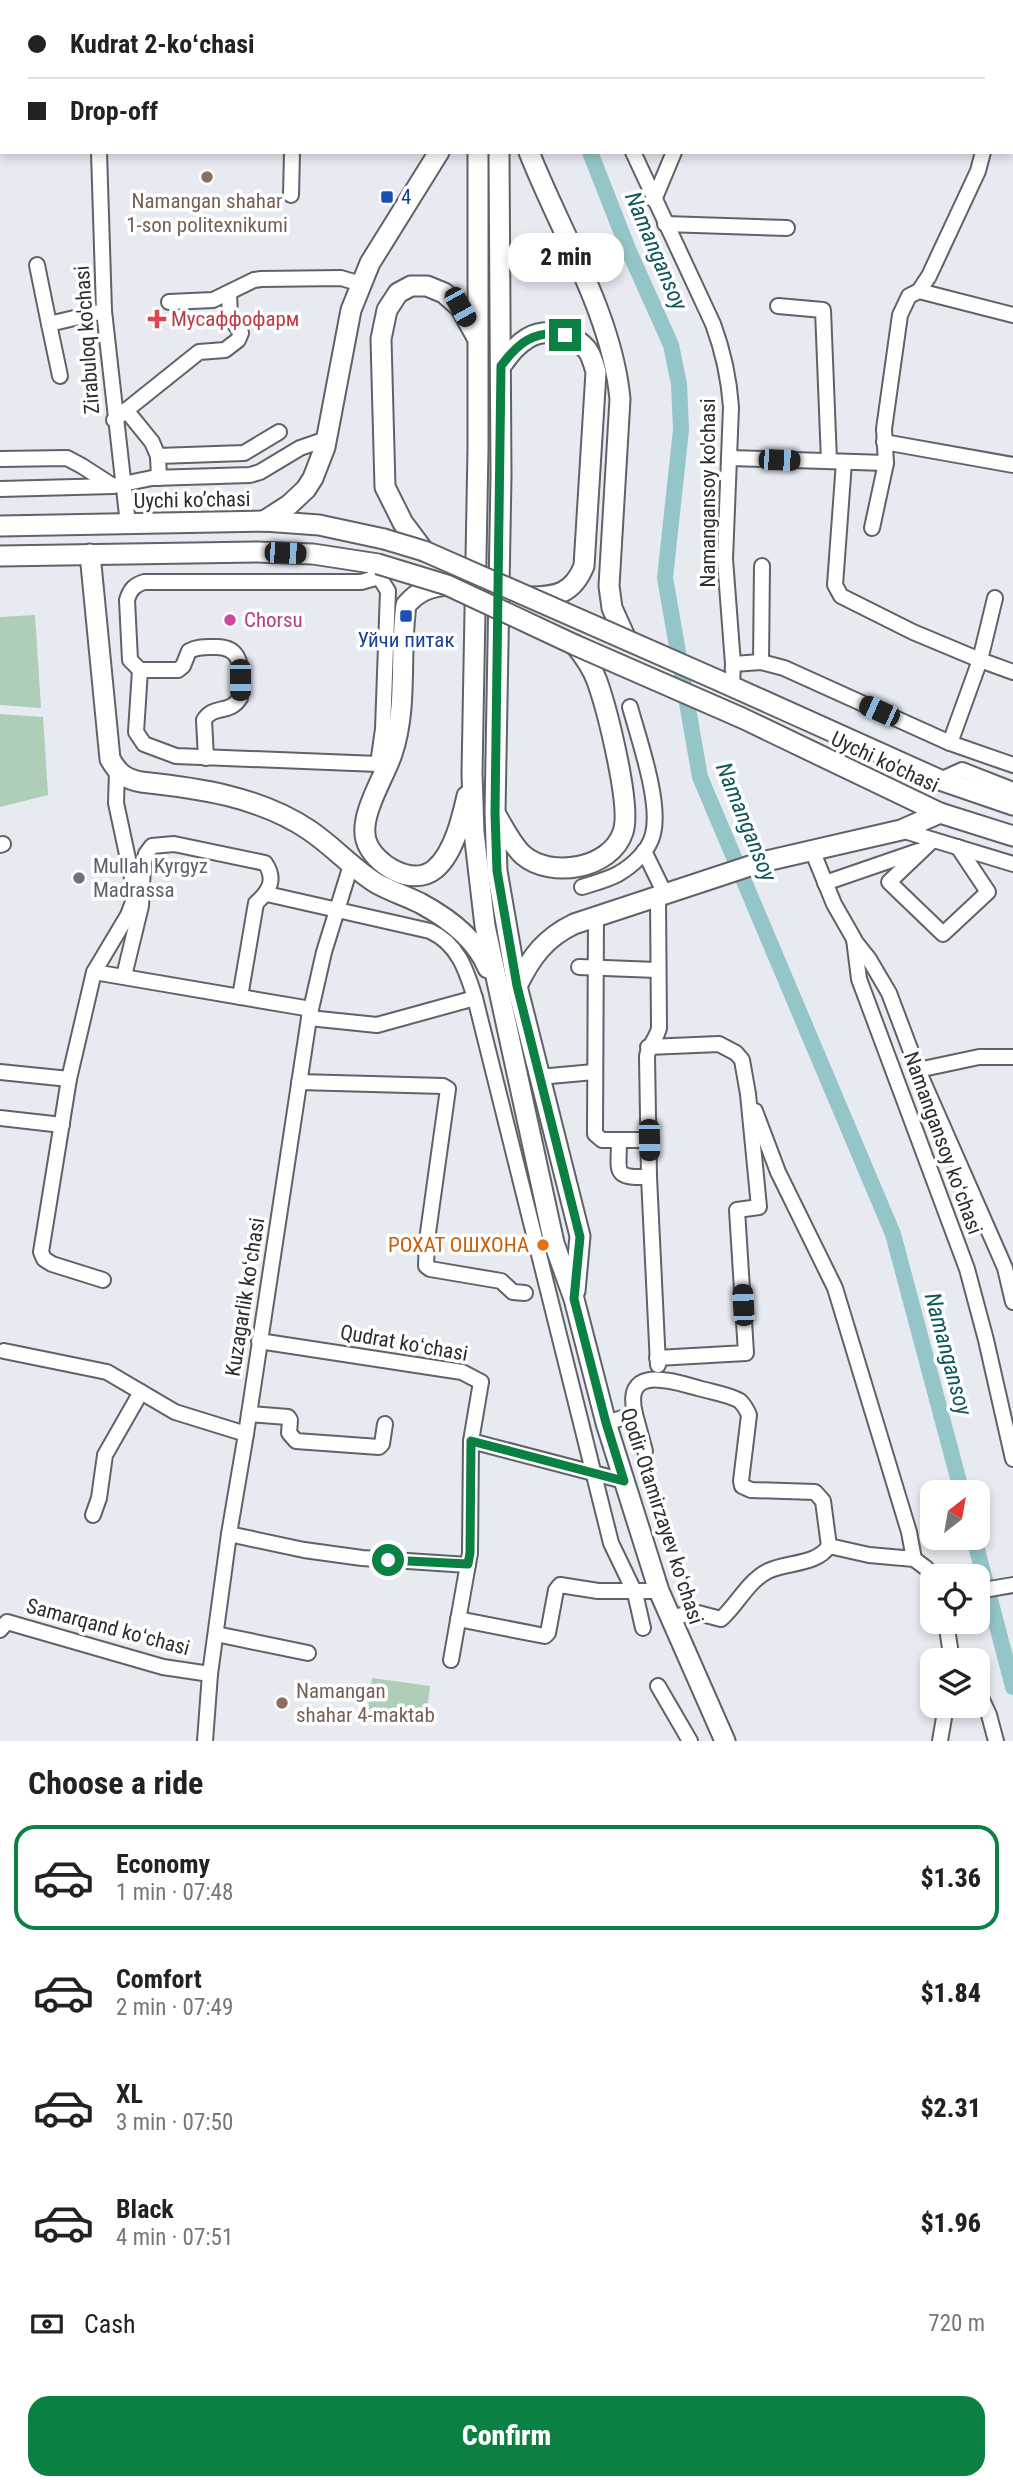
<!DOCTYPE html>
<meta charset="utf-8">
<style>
:root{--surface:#fff;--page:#f6f6f6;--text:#222;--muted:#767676;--line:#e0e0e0;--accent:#0b8043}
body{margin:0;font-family:"Roboto Condensed",sans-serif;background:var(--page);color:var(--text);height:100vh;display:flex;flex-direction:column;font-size:26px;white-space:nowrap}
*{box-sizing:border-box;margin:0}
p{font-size:23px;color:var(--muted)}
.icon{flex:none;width:38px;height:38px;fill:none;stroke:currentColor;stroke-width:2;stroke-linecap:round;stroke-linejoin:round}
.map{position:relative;height:1741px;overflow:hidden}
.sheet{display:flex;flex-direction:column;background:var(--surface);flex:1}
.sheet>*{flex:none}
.guide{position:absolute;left:0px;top:0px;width:1013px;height:154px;box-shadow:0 4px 10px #0003;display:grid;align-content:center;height:154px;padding:0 28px;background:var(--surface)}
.needle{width:46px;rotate:31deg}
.controls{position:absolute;left:920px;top:1480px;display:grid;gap:14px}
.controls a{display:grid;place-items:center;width:70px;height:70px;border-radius:14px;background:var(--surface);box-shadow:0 4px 10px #0003;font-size:35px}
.end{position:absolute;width:32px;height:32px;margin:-16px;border:9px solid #0b8043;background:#fff;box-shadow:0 0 0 4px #fff}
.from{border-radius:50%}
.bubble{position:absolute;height:49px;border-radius:21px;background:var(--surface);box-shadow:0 4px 10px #0003;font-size:23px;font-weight:800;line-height:49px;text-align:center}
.car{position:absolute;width:21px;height:42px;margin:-21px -10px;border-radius:9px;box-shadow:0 0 5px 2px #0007;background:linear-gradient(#222 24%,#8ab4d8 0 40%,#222 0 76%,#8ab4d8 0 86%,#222 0)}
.guide b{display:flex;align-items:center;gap:24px;height:66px;font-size:26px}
.guide b+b{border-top:2px solid var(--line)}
.guide i{width:18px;height:18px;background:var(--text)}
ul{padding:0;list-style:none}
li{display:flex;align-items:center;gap:21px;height:105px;margin:0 14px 10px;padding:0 14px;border:4px solid transparent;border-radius:21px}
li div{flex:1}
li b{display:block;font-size:26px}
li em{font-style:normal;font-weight:800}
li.active{border-color:var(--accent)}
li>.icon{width:63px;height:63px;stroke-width:1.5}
h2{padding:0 28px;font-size:32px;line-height:84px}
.pay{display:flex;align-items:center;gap:18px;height:77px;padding:0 28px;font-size:26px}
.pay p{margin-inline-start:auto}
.button{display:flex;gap:14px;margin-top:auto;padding:14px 28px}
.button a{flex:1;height:80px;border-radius:21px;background:var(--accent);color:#fff;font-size:28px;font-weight:800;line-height:80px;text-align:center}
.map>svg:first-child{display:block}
.green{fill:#aeceb8}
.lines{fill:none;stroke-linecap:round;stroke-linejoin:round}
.canal{stroke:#94c5c9;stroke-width:16}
.minor-casing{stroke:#5f6267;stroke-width:18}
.major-casing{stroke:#5f6267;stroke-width:23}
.minor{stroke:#fff;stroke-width:14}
.major{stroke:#fff;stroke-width:19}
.major-bridge-casing{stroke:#5f6267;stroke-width:23;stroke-linecap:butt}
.major-bridge{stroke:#fff;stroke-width:19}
.route{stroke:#0b8043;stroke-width:9}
.education-dot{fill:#8d6e63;stroke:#fff;stroke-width:2.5}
.transit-dot{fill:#1a4fb4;stroke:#fff;stroke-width:2.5}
.health-dot{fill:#e0444e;stroke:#fff;stroke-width:2.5}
.hotel-dot{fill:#d1479c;stroke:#fff;stroke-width:2.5}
.worship-dot{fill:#6b7280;stroke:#fff;stroke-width:2.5}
.food-dot{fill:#e8710a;stroke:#fff;stroke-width:2.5}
.labels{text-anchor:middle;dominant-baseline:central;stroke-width:7;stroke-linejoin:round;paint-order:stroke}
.transit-label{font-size:21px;fill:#164399;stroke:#fff;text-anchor:start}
.education-label{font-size:21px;fill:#785e54;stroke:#fff}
.health-label{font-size:21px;fill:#be3a42;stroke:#fff;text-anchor:start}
.street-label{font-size:21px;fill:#2c2d2f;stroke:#fff}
.hotel-label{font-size:21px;fill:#b23c85;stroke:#fff;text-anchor:start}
.worship-label{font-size:21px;fill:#5b616d;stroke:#fff;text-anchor:start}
.food-label{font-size:21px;fill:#c56008;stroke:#fff;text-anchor:end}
.water-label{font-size:23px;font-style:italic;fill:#0f565b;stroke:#fff}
</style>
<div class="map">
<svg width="1013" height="1741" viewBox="0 0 1013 1741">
<rect width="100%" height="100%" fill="#e7eaf0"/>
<!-- green -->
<g class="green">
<path d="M35 615 41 708 0 705V617Z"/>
<path d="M0 714 43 717 48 795 0 807Z"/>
<path d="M372 1678 430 1686 426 1717 368 1709Z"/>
</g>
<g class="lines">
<!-- canal -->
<g class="canal">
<path d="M563 0V2"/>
<path d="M590 152 628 249 671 345 679 384 681 430 665 578 700 777 893 1234 962 1493"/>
<path d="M974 1538 1013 1687"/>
</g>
<defs>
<g id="minor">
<path d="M614 0V2"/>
<path d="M841 0 842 2"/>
<path d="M985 0 986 2"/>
<path d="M109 2V0"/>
<path d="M709 2 710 0"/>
<path d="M1012 42H1013"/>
<path d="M0 96H2"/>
<path d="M99 152 104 311 128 524"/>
<path d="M633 152 713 324C723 351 729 378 731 407L725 559 733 664 732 686"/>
<path d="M291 195 292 152"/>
<path d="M654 200 674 152"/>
<path d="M665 224 787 228"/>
<path d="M37 265 49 324 104 311"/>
<path d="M919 291 1013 315"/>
<path d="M169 302 213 300 254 280 261 279 341 278 361 284"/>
<path d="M778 306 823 310 829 461"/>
<path d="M49 324 60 376"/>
<path d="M126 410 152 442 158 456"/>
<path d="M114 420 199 352 225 350 238 340 241 333 230 317 229 293"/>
<path d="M884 442 1013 465"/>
<path d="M729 458 886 463 884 429 900 315 909 296 919 291 929 276 978 171 983 152"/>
<path d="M0 459 67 458 82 466 113 486"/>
<path d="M844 462 835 585 841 596 913 632 980 660 950 743"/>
<path d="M159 478 158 456 244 453 279 432"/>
<path d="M0 489 113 486 152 478 250 475 260 472 300 448 326 439"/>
<path d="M872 528 886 463"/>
<path d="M374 569 388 591 383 729 378 764"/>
<path d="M995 598 980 660 1013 672"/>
<path d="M761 662 762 566"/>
<path d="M733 664 761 662 784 668 950 743 1013 765"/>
<path d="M140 670 136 732 144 744 176 756 378 764 392 755"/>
<path d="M206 758 204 720C214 704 229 715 240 698 240 676 247 647 216 647 207 647 198 646 189 651L183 666 178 670H140L130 660 127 600C130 590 134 585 144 582H361L379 577"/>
<path d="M940 780 962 770 1013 790"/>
<path d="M901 830 1013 864"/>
<path d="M933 840 889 882 943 934 988 892 958 847"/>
<path d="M0 845 3 844"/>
<path d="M812 850 834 904 854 939 859 979 967 1269 986 1340 1013 1459"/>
<path d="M644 851 665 894"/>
<path d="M825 883 918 851"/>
<path d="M582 887C594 883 607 880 618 874 632 866 649 851 653 834 661 802 639 740 630 707"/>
<path d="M267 894 430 931C458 944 466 969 475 998L611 1543 635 1593 643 1628"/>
<path d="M596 917 595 1134 602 1140H649"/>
<path d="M854 940 869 959 889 993 918 1070 1005 1268 1013 1302"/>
<path d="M579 967 657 970"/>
<path d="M94 972 311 1009"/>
<path d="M124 976 141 906 143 866 146 854 152 846 174 844 265 863C276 879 270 891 256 903L240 997"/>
<path d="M309 1018 377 1025 475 998"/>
<path d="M648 1047 719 1044 736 1053 742 1060 748 1094 759 1207 737 1210 746 1353 657 1358"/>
<path d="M918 1070 979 1057H1013"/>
<path d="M0 1072 69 1079"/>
<path d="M539 1077 594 1072"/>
<path d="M299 1082 443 1086 448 1089 427 1240 426 1266 430 1269 501 1281 513 1292 525 1293"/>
<path d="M755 1111 778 1172 835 1288 909 1532 914 1559"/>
<path d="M0 1118 62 1125"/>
<path d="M619 1140C619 1173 612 1178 649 1177"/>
<path d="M103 1280 52 1264 44 1259 41 1252 69 1079 94 972 128 915 133 902 134 887 116 803 117 771"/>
<path d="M259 1341 462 1372 481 1382 471 1441 470 1553 451 1660"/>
<path d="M4 1351 107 1372 175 1412 246 1434"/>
<path d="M658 1365 649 1177 647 1056C649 1045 657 1038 659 1028L658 897"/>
<path d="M249 1414 288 1417 290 1420 289 1433 296 1441 379 1447 382 1444 385 1424"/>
<path d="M635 1414 645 1451"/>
<path d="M606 1423 635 1414C623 1364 671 1381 698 1388 711 1392 728 1394 740 1401 744 1405 747 1410 749 1415L741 1481 742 1486 751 1490 815 1492 823 1501 829 1546 869 1555 914 1559 926 1568 933 1578"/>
<path d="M471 1441 624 1481"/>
<path d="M93 1515 99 1498 105 1455 141 1392"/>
<path d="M229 1534 304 1550 362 1558 468 1565"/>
<path d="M978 1591 1013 1585"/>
<path d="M670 1617 698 1613 721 1619C737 1605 748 1581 768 1571 787 1562 817 1565 829 1546"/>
<path d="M458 1619 545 1636 548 1633 556 1590 560 1585 598 1591H659"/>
<path d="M946 1622 952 1661"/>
<path d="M0 1630 7 1622 163 1667 210 1674"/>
<path d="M216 1634 308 1653"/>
<path d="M658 1686 690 1741"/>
<path d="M978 1691 989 1715 996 1741"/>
<path d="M205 1741 210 1674 229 1534 246 1434 309 1018 324 952 351 865"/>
<path d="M940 1741 946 1706"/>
</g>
<g id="major">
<path d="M477 0V2"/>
<path d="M497 0V2"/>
<path d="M478 152V449L472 774 474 832 485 926 554 1243 574 1299 606 1423 659 1591 725 1741"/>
<path d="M499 152 501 476 495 813 497 871 517 986 580 1236 575 1291"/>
<path d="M529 152C560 231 612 314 620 399L609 586 612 608 626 639"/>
<path d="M501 366C509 355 516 345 528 338 547 327 576 334 588 351 592 357 594 365 596 372L584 566C573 593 557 597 530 597"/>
<path d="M264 521 289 505 306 489 313 478 325 447 351 310 370 263 439 152"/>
<path d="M0 526 264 521 319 525 384 539"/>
<path d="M424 551 403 523 385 487 381 339 387 310 398 293 411 286H427L444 293 460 307 476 336"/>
<path d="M90 554 110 759C118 773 125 779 141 782 199 788 260 797 309 830 333 846 352 868 376 883 390 891 406 896 420 903 448 918 476 939 488 968"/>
<path d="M0 556 257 552 313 554 378 564"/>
<path d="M447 585C429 587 418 591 406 605 399 654 408 707 392 754 384 778 359 815 366 840 373 864 412 888 435 869 454 853 462 818 467 796"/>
<path d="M722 682 940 780 1013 805"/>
<path d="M742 718 940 813 1013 836"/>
<path d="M496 815C504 828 512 845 523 855 551 879 611 869 623 832 632 807 607 709 597 681 592 667 584 656 575 645"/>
<path d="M517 986C531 957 545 938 574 924L762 862 901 830 940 813"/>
</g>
</defs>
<!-- minor casing -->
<use href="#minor" class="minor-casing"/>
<!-- major casing -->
<use href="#major" class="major-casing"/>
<!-- minor -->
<use href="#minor" class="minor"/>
<!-- major -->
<use href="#major" class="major"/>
<defs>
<g id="major-bridge">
<path d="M384 539 424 551 722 682"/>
<path d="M378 564 447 585 575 645 742 718"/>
</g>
</defs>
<!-- major-bridge casing -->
<use href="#major-bridge" class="major-bridge-casing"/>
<!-- major-bridge -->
<use href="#major-bridge" class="major-bridge"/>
</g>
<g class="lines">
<!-- route -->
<path class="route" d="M388 1560 468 1564 470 1553 471 1441 624 1481 606 1423 574 1299 580 1237 517 986 497 871 495 813 501 366C518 343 535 329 565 335"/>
</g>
<!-- markers -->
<g class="education-dot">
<circle cx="207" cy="177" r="7"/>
<circle cx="282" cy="1703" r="7"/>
</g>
<g class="transit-dot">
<rect x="380" y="190" width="14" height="14" rx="3.5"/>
<rect x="399" y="609" width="14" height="14" rx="3.5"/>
</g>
<path class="health-dot" d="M153.5 308.5h7v7h7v7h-7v7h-7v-7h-7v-7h7z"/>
<circle class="hotel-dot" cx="230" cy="620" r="7"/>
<circle class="worship-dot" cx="79" cy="878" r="7"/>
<circle class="food-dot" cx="543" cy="1245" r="7"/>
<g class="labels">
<!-- transit labels -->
<g class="transit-label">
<text x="401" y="197">4</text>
<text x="406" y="640" text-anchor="middle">Уйчи питак</text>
</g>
<!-- education labels -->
<g class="education-label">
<text x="207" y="201">Namangan shahar<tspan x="207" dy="24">1-son politexnikumi</tspan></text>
<text x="296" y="1691" text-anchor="start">Namangan<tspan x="296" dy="24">shahar 4-maktab</tspan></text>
</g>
<!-- health labels -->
<g class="health-label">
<text x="171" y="319">Мусаффофарм</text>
</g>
<!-- street labels -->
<g class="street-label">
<text transform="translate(87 340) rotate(-94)">Zirabuloq ko'chasi</text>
<text transform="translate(708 493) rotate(-90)">Namangansoy ko'chasi</text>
<text transform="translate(192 500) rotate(-1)">Uychi ko’chasi</text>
<text transform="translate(885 762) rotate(25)">Uychi ko'chasi</text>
<text transform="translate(943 1143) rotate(70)">Namangansoy koʻchasi</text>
<text transform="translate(245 1297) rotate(-81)">Kuzagarlik koʻchasi</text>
<text transform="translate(404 1343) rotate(10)">Qudrat koʻchasi</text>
<text transform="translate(662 1516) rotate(72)">Qodir Otamirzayev koʻchasi</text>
<text transform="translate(108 1627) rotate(15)">Samarqand koʻchasi</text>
</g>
<!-- hotel labels -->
<g class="hotel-label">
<text x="244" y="620">Chorsu</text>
</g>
<!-- worship labels -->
<g class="worship-label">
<text x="93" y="866">Mullah Kyrgyz<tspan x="93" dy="24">Madrassa</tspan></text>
</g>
<!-- food labels -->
<g class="food-label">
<text x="529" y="1245">РОХАТ ОШХОНА</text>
</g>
<!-- water labels -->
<g class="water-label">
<text transform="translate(656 251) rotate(67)">Namangansoy</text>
<text transform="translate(746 822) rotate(68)">Namangansoy</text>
<text transform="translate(948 1354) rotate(75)">Namangansoy</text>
</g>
</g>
</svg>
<div class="controls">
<a><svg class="needle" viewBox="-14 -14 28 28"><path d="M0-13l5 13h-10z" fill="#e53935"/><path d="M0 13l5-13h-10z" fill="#767676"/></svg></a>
<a><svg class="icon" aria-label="locate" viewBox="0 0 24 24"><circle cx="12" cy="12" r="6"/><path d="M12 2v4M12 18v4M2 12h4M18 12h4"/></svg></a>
<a><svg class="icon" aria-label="layers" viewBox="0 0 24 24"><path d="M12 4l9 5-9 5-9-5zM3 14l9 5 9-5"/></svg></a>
</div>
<i class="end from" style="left:388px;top:1560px"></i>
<i class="end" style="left:565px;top:335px"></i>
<div class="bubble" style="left:508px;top:233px;width:116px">2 min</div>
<i class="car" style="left:460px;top:307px;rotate:151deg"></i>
<i class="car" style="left:779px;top:460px;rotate:92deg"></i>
<i class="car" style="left:285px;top:553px;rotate:92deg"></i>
<i class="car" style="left:240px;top:680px;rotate:180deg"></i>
<i class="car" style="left:879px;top:711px;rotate:294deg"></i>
<i class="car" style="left:649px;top:1140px;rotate:179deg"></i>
<i class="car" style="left:743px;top:1305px;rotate:357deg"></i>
<div class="guide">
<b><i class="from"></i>Kudrat 2-koʻchasi</b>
<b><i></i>Drop-off</b>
</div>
</div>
<section class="sheet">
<h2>Choose a ride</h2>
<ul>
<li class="active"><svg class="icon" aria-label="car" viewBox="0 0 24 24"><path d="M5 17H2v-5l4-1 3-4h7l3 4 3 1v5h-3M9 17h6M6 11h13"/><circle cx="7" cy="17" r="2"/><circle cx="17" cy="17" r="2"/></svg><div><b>Economy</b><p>1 min · 07:48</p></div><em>$1.36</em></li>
<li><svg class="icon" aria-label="car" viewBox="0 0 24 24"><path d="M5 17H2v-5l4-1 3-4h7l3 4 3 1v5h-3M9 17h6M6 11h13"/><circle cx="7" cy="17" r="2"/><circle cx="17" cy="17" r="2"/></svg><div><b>Comfort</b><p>2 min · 07:49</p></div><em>$1.84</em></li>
<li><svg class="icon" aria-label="car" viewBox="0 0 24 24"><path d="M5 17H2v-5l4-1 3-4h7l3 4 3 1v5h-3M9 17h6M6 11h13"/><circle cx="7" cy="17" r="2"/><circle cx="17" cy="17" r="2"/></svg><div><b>XL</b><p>3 min · 07:50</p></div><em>$2.31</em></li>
<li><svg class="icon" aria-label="car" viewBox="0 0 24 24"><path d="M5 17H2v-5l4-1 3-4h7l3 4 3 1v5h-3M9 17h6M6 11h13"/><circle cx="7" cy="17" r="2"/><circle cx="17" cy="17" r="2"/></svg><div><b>Black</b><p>4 min · 07:51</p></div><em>$1.96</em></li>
</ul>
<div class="pay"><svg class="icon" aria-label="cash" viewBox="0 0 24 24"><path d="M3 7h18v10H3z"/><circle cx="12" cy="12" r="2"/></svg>Cash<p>720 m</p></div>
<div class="button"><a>Confirm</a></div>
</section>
